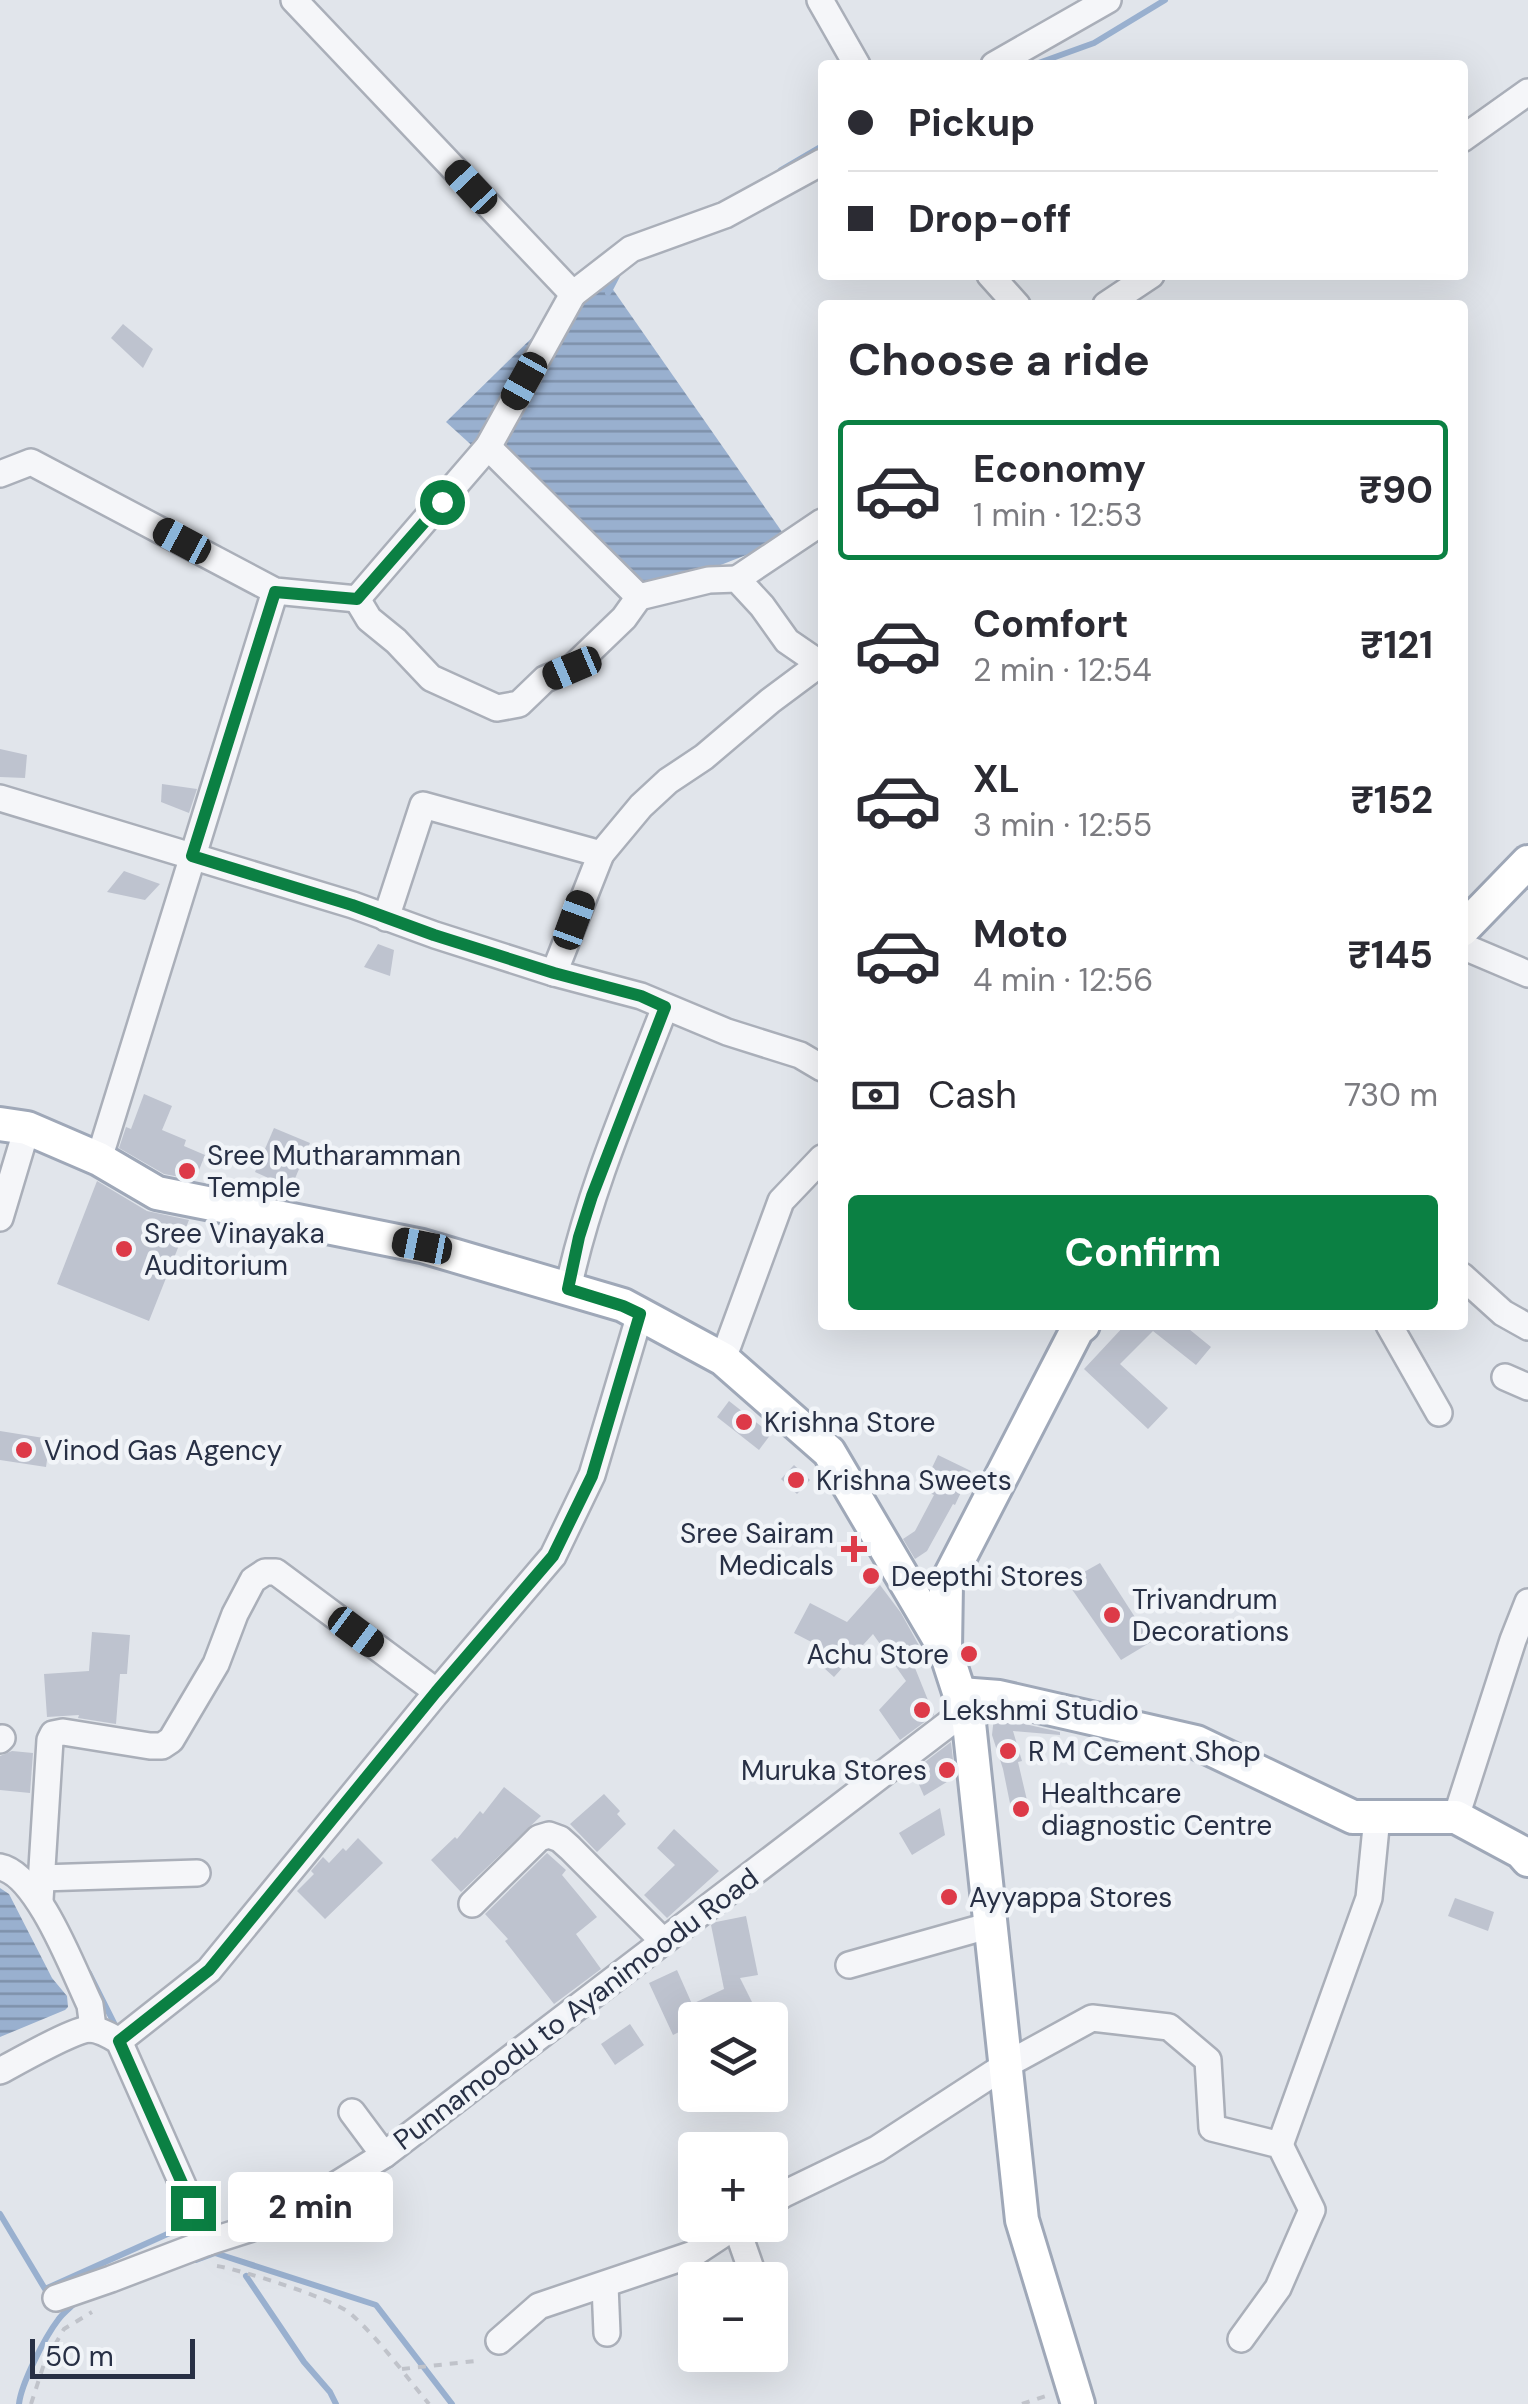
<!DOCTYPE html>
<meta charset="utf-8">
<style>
:root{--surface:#fff;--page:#f2f2f3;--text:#2b2b33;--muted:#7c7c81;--line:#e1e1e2;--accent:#0b8043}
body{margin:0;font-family:"DM Sans",sans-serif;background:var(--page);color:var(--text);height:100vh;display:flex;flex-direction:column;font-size:38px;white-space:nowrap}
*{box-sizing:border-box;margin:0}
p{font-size:32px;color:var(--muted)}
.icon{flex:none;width:55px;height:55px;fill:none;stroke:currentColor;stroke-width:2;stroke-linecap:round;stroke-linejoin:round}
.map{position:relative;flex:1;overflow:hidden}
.side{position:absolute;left:818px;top:300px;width:650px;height:1030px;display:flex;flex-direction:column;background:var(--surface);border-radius:10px;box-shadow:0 10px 40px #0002}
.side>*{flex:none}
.guide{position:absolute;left:818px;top:60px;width:650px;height:220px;border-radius:10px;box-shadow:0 10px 40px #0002;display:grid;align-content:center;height:220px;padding:0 30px;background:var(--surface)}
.buttons{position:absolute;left:678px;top:2002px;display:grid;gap:20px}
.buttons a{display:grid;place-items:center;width:110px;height:110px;border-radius:10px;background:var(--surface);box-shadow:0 10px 40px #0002;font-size:50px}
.scale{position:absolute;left:30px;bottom:25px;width:165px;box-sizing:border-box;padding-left:10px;border:5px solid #283045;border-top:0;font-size:28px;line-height:35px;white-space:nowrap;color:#283045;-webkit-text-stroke:8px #f1f4f8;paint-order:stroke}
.end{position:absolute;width:45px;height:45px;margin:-22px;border:12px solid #0b8043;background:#fff;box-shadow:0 0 0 5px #fff}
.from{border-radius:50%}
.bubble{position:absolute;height:70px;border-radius:10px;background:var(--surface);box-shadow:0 10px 40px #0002;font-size:32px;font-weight:700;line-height:70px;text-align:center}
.car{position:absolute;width:30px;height:60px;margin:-30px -15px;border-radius:12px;box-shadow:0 0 8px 2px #0007;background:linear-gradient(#222 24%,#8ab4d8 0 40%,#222 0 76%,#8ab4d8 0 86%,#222 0)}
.guide b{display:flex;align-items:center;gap:35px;height:95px;font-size:38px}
.guide b+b{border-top:2px solid var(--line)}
.guide i{width:25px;height:25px;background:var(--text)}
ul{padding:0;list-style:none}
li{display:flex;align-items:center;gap:30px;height:140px;margin:0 20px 15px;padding:0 10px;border:5px solid transparent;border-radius:10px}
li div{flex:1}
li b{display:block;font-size:38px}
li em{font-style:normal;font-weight:700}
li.current{border-color:var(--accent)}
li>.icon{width:90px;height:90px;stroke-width:1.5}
h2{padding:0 30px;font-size:45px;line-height:120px}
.pay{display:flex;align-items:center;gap:25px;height:110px;padding:0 30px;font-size:38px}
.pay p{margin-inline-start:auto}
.action{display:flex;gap:20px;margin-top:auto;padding:20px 30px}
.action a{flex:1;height:115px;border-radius:10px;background:var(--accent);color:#fff;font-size:40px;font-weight:700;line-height:115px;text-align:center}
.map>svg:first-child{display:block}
.water{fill:url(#water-rules)}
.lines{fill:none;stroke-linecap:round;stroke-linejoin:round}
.stream{stroke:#99b0cf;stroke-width:6}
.building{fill:#bec3cf}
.minor-casing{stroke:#aaafb9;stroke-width:30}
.major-casing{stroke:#9fa8b8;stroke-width:38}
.path{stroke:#c0c3ca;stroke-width:4;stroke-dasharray:8 8;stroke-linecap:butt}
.minor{stroke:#f5f6f9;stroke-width:25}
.major{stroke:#fff;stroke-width:32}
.route{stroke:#0b8043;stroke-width:12}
.poi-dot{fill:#dd3a48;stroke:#f1f4f8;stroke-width:4}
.labels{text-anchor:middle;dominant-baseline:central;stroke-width:9;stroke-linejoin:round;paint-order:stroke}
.poi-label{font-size:28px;fill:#283045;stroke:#f1f4f8;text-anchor:start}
.street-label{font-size:28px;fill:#283045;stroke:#f1f4f8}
</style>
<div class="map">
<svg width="1528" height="2404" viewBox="0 0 1528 2404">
<defs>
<pattern id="water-rules" width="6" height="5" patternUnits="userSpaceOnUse" patternTransform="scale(2.5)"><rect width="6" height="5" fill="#99b0cf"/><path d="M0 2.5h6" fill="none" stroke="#7d90aa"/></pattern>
</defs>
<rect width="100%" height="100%" fill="#e1e5eb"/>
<!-- water -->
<g class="water">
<path d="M600 271 787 539 639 597 446 422Z"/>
<path d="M0 1888 9 1894 52 1978 67 1996 68 2007 65 2010 0 2037Z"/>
</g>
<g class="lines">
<!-- stream -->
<g class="stream">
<path d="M1033 65 1094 43 1165 0"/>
<path d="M781 170 822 146"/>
<path d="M608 293 621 268"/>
<path d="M89 1973 117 2029"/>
<path d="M0 2214 45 2289 192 2223"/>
<path d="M196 2260 215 2253 376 2305 452 2404"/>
<path d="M246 2276 304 2362 330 2392 336 2404"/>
<path d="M19 2404C21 2384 45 2337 58 2320 63 2313 70 2308 76 2302"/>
</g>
</g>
<!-- building -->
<g class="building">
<path d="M123 324 153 349 143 368 111 338Z"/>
<path d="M0 749 27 755 25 778 0 777Z"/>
<path d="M162 784 197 789 189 813 161 802Z"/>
<path d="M124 871 160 884 145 900 107 892Z"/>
<path d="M378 944 394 950 390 976 364 967Z"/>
<path d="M144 1094 172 1106 162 1130 186 1140 184 1146 205 1155 195 1180 164 1174 119 1148 126 1127 131 1129Z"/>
<path d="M274 1128 310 1143 291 1188 255 1172Z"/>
<path d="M97 1181 147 1211 189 1220 149 1321 57 1284Z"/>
<path d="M1125 1325H1184L1211 1347 1196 1365 1153 1331 1120 1364 1168 1408 1148 1429 1084 1369Z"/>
<path d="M729 1401 771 1434 759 1450 717 1417Z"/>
<path d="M0 1431 50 1439 46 1467 0 1460Z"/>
<path d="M938 1455 971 1471 955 1505 953 1504 927 1551 915 1559 903 1539 915 1531 934 1495 922 1489Z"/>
<path d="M794 1465 810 1480 797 1494 781 1479Z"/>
<path d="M1100 1563 1151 1642 1121 1660 1071 1588 1084 1572Z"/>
<path d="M880 1585 901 1613 927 1660 915 1668 934 1715 900 1740 879 1710 906 1681 873 1634 834 1677 814 1659 823 1648 794 1633 810 1603 847 1622Z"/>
<path d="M92 1632 130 1635 127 1674H120L116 1724 78 1718 79 1715 47 1717 44 1674 89 1671Z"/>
<path d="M994 1717 1060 1732V1735L1013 1731 1022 1761 1018 1762 1030 1813 1013 1818 1003 1769 992 1735Z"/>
<path d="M951 1742 955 1777 924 1796 913 1771Z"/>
<path d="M12 1751 33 1753 30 1793 0 1790V1756Z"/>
<path d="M504 1787 541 1816 461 1892 431 1860 455 1837 457 1839 480 1811 483 1814Z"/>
<path d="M604 1794 620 1811 617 1814 626 1824 597 1852 570 1824Z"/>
<path d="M940 1808 945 1835 912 1855 899 1833Z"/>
<path d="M674 1829 719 1871 667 1918 644 1895 675 1865 657 1848Z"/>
<path d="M358 1838 383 1863 325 1919 297 1891 314 1874 311 1871 323 1857 329 1863 343 1848 346 1851Z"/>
<path d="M547 1853 566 1870 562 1875 597 1917 576 1934 601 1969 554 2004 505 1941 508 1939 485 1914Z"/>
<path d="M1455 1898 1494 1912 1488 1931 1448 1916Z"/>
<path d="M746 1916 758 1975 740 1978 761 2020H695V2024L673 2035 649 1983 677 1970 692 2004 724 1989 711 1925 716 1922Z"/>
<path d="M630 2024 644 2045 615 2065 601 2044Z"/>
</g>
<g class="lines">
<defs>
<g id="minor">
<path d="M294 0 573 294 631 249 725 215 822 162"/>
<path d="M820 0 857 65"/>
<path d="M994 65 1108 0"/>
<path d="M1462 139 1528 92"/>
<path d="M990 275 1017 305"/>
<path d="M1106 305 1151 275"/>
<path d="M488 447 639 597"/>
<path d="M0 474 31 462 275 591 357 599 488 447 573 294"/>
<path d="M737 579 822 522"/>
<path d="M357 599 369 619 396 641 431 678 497 708 519 704 545 679 572 668 624 618 639 597 709 580 737 579 762 606 787 641 822 665"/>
<path d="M0 798 353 905 435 935 554 973 601 854 641 806 668 781 704 757 770 701 821 663"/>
<path d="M386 918 423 805 601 854"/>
<path d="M1462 946 1528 974"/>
<path d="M554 973 641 996 727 1032 800 1055 822 1068"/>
<path d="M99 1159 275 591"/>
<path d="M0 1218 27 1128"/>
<path d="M1462 1276 1503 1313 1528 1327"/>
<path d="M568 1289C589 1191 629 1100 665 1007"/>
<path d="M1389 1325 1439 1413"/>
<path d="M723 1359 781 1201 822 1158"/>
<path d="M1505 1377 1528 1387"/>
<path d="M0 1740 2 1738"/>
<path d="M1456 1817 1513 1640 1528 1602"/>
<path d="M0 1867C38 1874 74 1972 90 2005L92 2020 88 2029"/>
<path d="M41 1878 197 1873"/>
<path d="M40 1900 50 1740 53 1734 63 1732 150 1746H162L171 1740 216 1664 235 1614 253 1580 265 1572H276L437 1692"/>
<path d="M472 1904 539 1838 549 1835 560 1839 570 1848 663 1941"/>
<path d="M849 1965 991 1925"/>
<path d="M119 2041 209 1970 437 1692 553 1556 592 1475 640 1314"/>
<path d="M0 2071C17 2062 73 2030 89 2029 99 2029 111 2036 119 2041L208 2242 283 2218 384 2155 965 1711"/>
<path d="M352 2112 384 2155"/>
<path d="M1280 2145 1369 1898 1377 1817"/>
<path d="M770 2203 784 2194 877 2149 1006 2065 1092 2018 1169 2027 1208 2060 1212 2128 1280 2145 1312 2210 1278 2288 1241 2339"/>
<path d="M736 2226 750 2266"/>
<path d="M605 2285 607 2333"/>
<path d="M56 2298 111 2279 208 2242"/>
<path d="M499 2341 539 2306 693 2254 737 2225"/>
</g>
<g id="major">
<path d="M1462 930 1528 862"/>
<path d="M0 1124 27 1128 99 1159 157 1193 422 1246 623 1305 723 1359 829 1452 945 1649 969 1723 1022 2220 1078 2404"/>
<path d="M945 1649 946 1584 1077 1330 1083 1325"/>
<path d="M960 1694 999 1697 1196 1742 1353 1817H1456L1521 1852 1528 1860"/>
</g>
</defs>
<!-- minor casing -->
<use href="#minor" class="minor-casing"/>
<!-- major casing -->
<use href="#major" class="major-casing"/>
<!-- path -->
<g class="path">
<path d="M217 2266C242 2270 334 2299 351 2314 380 2340 404 2374 429 2404"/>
<path d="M402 2369 475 2361 480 2357"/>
<path d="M31 2404 44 2364 64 2329 92 2312"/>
<path d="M1022 2404 1049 2395"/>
</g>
<!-- minor -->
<use href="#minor" class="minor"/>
<!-- major -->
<use href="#major" class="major"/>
</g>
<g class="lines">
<!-- route -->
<path class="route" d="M193 2208 119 2041 209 1970 436 1692 553 1556 592 1476 640 1314 623 1306 568 1289 579 1237 592 1196 665 1007 641 996 554 973 434 935 352 905 192 856 275 592 357 599 442 502"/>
</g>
<!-- markers -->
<g class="poi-dot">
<circle cx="187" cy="1171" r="10"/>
<circle cx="124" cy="1249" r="10"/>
<circle cx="744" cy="1422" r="10"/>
<circle cx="24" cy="1450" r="10"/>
<circle cx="796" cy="1480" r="10"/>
<path d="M849 1534h10v10h10v10h-10v10h-10v-10h-10v-10h10z"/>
<circle cx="871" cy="1576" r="10"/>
<circle cx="1112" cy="1615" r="10"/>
<circle cx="969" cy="1654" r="10"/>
<circle cx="922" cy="1710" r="10"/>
<circle cx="1008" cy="1751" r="10"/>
<circle cx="947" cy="1770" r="10"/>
<circle cx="1021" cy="1809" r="10"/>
<circle cx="949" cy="1897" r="10"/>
</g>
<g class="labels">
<!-- poi labels -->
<g class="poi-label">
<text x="207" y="1155">Sree Mutharamman<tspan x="207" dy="32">Temple</tspan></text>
<text x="144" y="1233">Sree Vinayaka<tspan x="144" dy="32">Auditorium</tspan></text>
<text x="764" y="1422">Krishna Store</text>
<text x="44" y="1450">Vinod Gas Agency</text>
<text x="816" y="1480">Krishna Sweets</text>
<text x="834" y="1533" text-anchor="end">Sree Sairam<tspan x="834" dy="32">Medicals</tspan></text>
<text x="891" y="1576">Deepthi Stores</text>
<text x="1132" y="1599">Trivandrum<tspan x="1132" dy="32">Decorations</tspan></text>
<text x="949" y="1654" text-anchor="end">Achu Store</text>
<text x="942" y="1710">Lekshmi Studio</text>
<text x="1028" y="1751">R M Cement Shop</text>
<text x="927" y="1770" text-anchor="end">Muruka Stores</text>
<text x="1041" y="1793">Healthcare<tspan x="1041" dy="32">diagnostic Centre</tspan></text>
<text x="969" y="1897">Ayyappa Stores</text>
</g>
<!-- street labels -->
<g class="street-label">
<text transform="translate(576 2009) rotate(-37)">Punnamoodu to Ayanimoodu Road</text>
</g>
</g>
</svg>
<div class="buttons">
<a><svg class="icon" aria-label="layers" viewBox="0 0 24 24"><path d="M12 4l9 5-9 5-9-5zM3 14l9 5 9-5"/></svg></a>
<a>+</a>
<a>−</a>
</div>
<div class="scale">50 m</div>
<i class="end from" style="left:442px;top:502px"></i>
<i class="end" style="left:193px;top:2208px"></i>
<div class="bubble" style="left:228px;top:2172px;width:165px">2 min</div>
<i class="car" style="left:471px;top:187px;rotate:317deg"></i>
<i class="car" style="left:524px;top:381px;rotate:209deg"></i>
<i class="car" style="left:182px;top:541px;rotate:298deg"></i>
<i class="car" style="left:572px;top:668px;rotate:247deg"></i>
<i class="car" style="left:574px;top:920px;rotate:20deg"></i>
<i class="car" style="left:422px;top:1246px;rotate:281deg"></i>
<i class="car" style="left:356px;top:1632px;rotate:127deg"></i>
<div class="guide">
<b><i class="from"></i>Pickup</b>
<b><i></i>Drop-off</b>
</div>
<section class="side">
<h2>Choose a ride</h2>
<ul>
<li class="current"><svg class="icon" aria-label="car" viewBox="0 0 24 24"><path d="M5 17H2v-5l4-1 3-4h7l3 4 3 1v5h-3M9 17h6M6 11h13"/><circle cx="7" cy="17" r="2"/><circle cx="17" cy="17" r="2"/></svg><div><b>Economy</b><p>1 min · 12:53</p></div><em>₹90</em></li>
<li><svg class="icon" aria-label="car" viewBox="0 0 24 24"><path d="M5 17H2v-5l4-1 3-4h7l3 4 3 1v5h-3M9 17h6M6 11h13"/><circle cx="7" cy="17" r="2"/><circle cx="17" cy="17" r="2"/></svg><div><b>Comfort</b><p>2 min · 12:54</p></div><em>₹121</em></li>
<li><svg class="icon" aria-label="car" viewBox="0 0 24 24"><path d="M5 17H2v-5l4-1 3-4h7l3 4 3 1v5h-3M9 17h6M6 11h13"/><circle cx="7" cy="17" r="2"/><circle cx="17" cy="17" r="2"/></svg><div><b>XL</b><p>3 min · 12:55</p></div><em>₹152</em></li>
<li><svg class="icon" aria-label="car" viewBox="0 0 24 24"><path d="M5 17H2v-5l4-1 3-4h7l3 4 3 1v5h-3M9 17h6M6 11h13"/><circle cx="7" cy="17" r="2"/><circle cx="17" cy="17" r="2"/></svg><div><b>Moto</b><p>4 min · 12:56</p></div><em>₹145</em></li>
</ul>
<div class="pay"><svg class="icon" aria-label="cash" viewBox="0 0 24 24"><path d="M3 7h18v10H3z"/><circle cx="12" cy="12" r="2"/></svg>Cash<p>730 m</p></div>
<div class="action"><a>Confirm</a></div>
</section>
</div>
